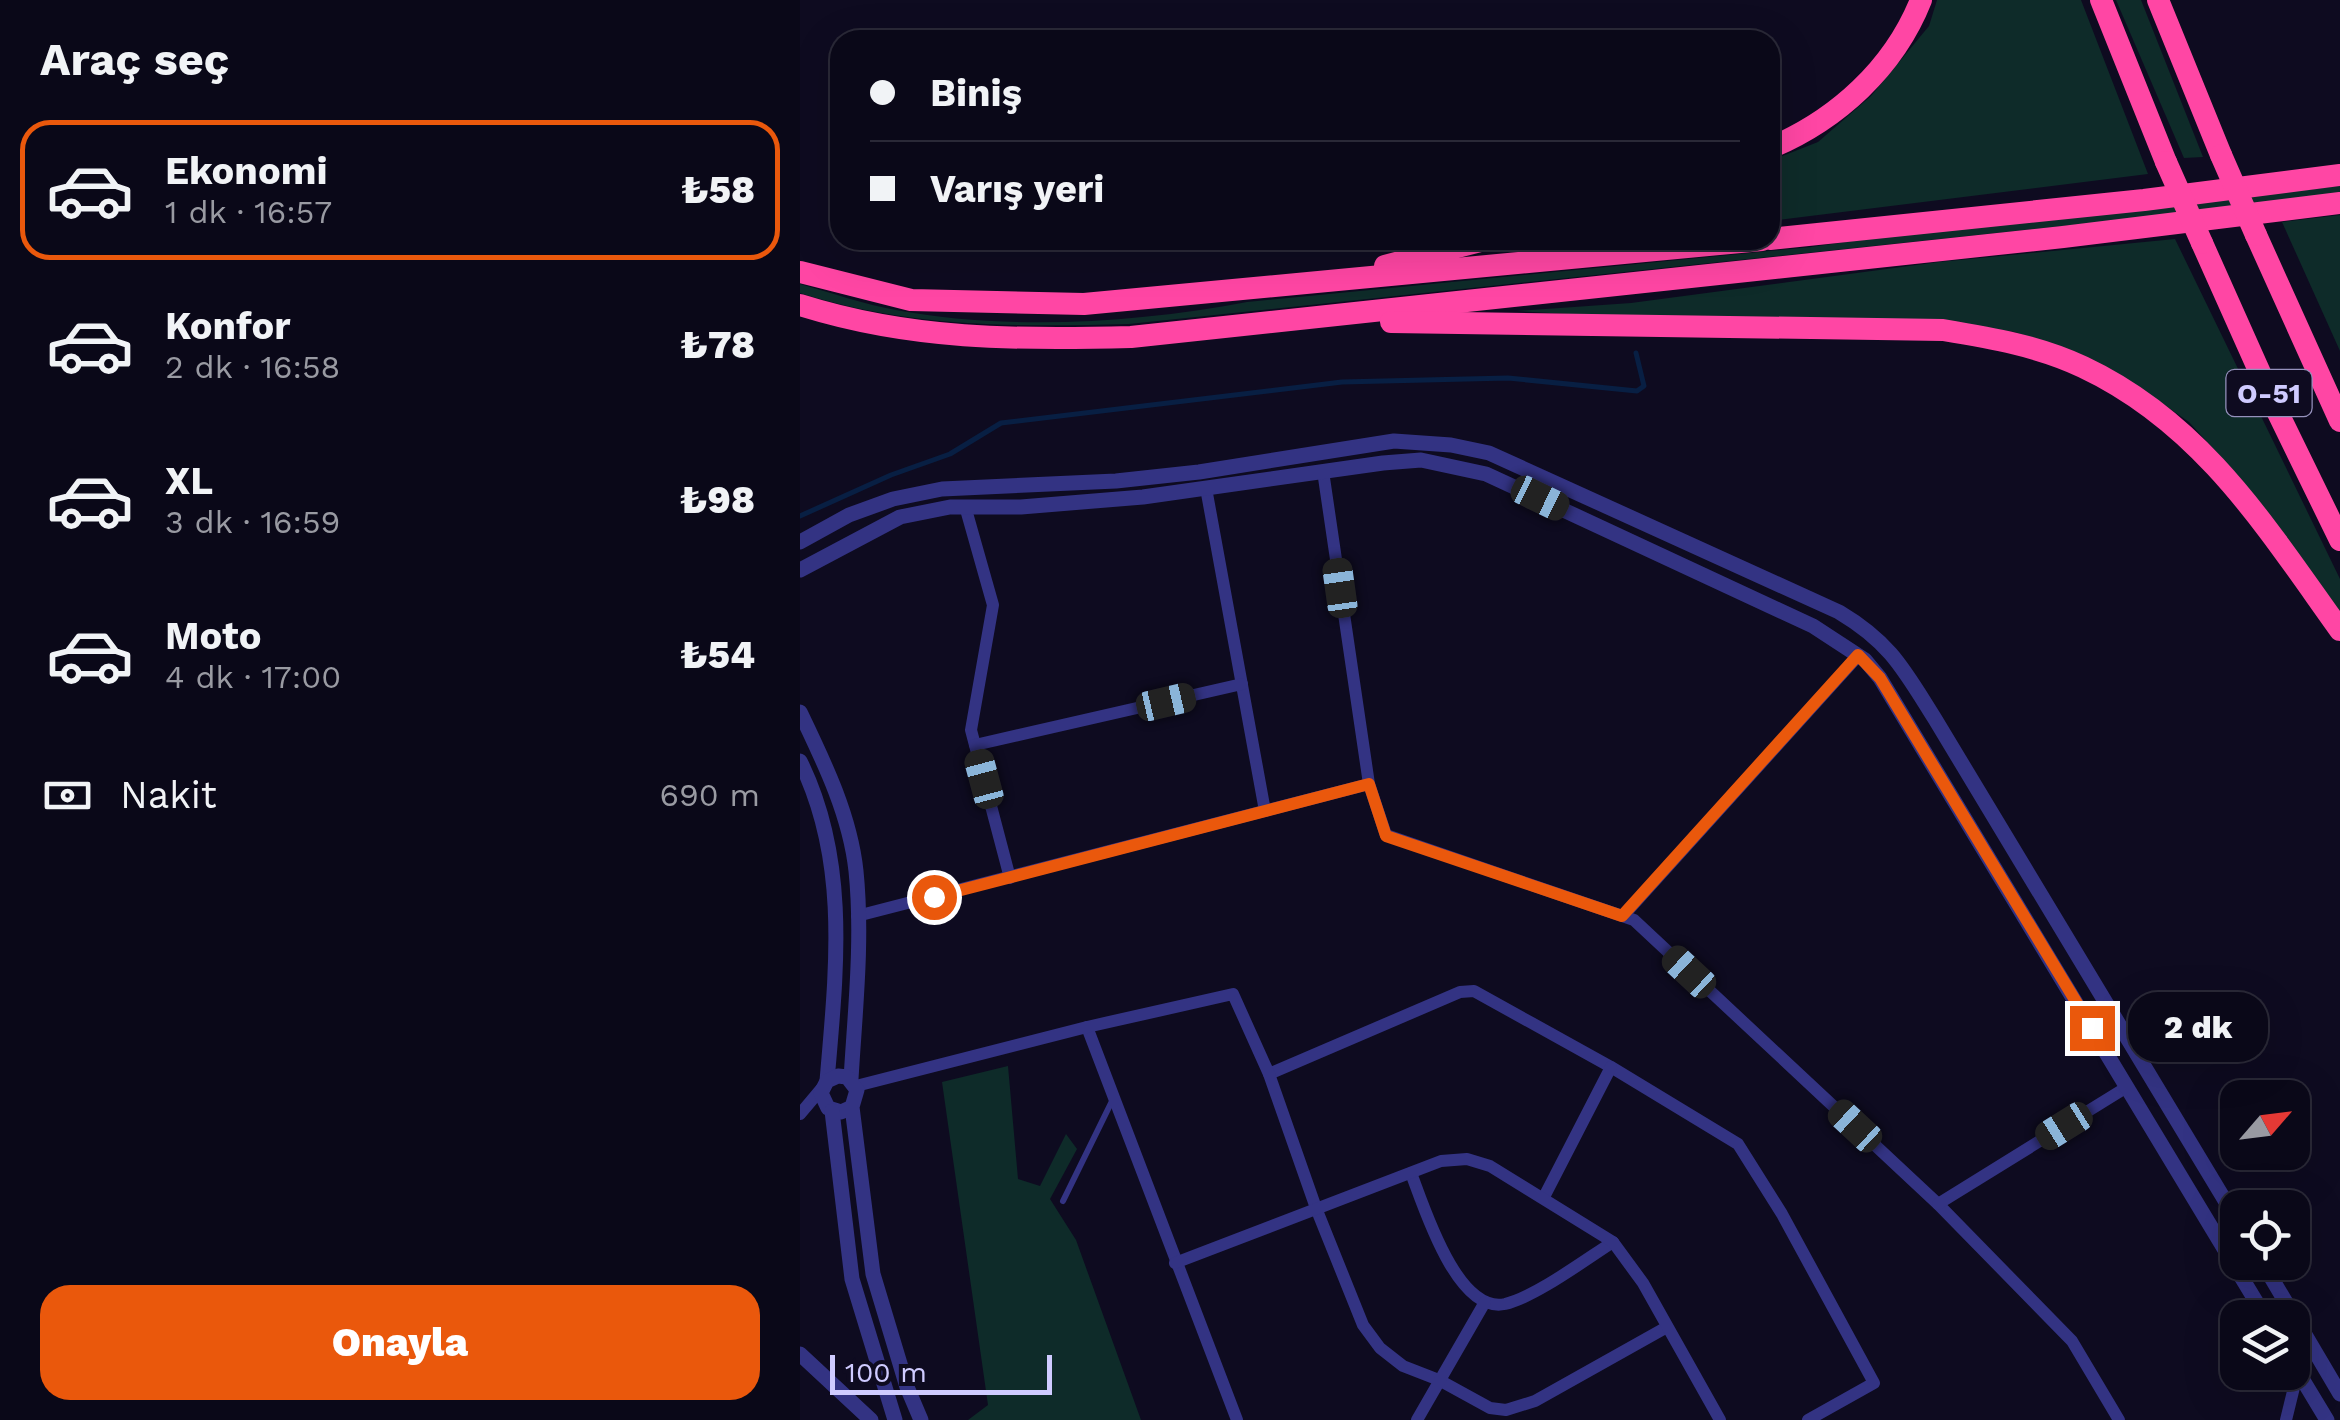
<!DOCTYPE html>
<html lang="tr">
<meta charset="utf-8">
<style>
:root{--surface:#0a0818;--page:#181625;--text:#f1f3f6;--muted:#999aa2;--line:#2a2937;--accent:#ea580c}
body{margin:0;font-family:"Work Sans",sans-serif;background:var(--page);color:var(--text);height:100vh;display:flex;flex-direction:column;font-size:38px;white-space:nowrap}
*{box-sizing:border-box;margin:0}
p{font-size:32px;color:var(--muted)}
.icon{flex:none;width:55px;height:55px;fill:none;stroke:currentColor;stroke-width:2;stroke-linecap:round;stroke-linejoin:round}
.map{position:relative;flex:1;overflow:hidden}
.drawer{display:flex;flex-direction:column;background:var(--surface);width:800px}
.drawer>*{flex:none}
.top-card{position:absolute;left:30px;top:30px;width:950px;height:220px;border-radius:30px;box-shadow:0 10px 40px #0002,0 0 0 2px var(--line);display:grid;align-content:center;height:220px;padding:0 40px;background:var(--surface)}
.needle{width:65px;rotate:62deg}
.tools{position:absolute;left:1420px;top:1080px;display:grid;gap:20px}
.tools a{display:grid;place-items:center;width:90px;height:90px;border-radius:20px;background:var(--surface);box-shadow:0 10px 40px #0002,0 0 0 2px var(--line);font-size:50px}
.scale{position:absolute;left:30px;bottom:25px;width:222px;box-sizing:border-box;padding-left:10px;border:5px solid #cfcbff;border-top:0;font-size:28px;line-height:35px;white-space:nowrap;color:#cfcbff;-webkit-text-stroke:8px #0e0b20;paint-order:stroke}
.end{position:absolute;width:45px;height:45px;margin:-22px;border:12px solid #ea580c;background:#fff;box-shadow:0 0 0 5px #fff}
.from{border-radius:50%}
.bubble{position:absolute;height:70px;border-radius:30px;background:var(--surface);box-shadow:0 10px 40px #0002,0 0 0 2px var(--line);font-size:32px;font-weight:800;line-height:70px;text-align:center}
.car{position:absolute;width:30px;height:60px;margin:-30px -15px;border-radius:12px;box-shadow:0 0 8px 2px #0007;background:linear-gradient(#222 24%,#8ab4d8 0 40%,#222 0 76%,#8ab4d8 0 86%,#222 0)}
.top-card b{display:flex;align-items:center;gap:35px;height:95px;font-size:38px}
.top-card b+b{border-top:2px solid var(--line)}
.top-card i{width:25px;height:25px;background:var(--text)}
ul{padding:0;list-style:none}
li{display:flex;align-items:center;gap:30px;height:140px;margin:0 20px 15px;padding:0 20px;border:5px solid transparent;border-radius:30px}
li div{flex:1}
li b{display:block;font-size:38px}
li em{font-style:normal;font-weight:800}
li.current{border-color:var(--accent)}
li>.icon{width:90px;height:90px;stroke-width:1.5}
h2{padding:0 40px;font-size:45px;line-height:120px}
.pay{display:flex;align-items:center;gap:25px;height:110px;padding:0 40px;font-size:38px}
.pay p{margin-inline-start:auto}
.action{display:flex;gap:20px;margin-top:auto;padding:20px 40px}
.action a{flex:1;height:115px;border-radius:30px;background:var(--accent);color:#fff;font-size:40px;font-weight:800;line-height:115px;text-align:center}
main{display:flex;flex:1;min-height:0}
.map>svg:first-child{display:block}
.green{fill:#0e2b29}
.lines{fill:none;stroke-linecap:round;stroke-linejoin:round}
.stream{stroke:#081f43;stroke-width:5}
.service{stroke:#333383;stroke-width:6}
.minor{stroke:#333383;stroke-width:12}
.tertiary{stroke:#333383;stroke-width:15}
.motorway{stroke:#ff46a4;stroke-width:22}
.motorway-bridge{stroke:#ff46a4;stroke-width:22}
.route{stroke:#ea580c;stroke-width:12}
.labels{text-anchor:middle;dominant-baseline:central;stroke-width:9;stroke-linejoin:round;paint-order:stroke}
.shield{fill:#0e0b20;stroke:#9591bc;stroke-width:2.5}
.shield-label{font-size:28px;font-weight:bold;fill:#cfcbff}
</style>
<main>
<section class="drawer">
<h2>Araç seç</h2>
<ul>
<li class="current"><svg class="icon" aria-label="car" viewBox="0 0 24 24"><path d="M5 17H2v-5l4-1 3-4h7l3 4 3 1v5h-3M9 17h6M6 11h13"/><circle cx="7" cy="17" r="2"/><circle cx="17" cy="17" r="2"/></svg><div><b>Ekonomi</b><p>1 dk · 16:57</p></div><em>₺58</em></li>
<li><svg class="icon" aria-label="car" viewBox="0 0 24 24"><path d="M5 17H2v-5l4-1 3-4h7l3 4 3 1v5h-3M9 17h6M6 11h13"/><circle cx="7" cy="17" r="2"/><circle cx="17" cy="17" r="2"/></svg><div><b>Konfor</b><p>2 dk · 16:58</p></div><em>₺78</em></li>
<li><svg class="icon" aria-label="car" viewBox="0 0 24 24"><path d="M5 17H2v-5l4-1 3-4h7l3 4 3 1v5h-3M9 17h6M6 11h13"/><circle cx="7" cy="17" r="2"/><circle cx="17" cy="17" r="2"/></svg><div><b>XL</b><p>3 dk · 16:59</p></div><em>₺98</em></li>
<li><svg class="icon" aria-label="car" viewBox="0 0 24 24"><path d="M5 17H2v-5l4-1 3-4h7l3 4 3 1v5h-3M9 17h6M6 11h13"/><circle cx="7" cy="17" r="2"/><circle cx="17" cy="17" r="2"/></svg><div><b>Moto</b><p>4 dk · 17:00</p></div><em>₺54</em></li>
</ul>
<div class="pay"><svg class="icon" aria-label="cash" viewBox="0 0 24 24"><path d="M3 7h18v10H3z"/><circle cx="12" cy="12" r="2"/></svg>Nakit<p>690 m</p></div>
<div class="action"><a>Onayla</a></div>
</section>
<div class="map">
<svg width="1540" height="1420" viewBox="0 0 1540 1420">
<rect width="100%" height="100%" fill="#0e0b20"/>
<!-- green -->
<g class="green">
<path d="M1137 0H1281L1348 174 970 221V161L1018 142 1071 96 1129 26Z"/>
<path d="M1316 0H1341L1403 157 1384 158Z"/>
<path d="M1540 186V197L329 324C215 327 110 328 0 293V284C32 293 63 304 96 310 207 331 336 323 447 302L1011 247 1109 233Z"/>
<path d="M1540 215V351L1482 222Z"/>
<path d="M1375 239 1540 579V614L1441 479 1389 422 1330 381 1285 357 1215 332 1129 320 838 318 716 311 831 303 1139 262Z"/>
<path d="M208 1066 218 1179 240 1186 266 1134 277 1149 250 1199 276 1240 341 1420H168L188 1405 142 1082Z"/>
</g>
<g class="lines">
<!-- stream -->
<path class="stream" d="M0 516 91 475 150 454 201 423 542 382 708 378 837 391 844 386 836 353"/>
<!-- service -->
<path class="service" d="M263 1201 313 1099"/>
<!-- minor -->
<g class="minor">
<path d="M523 471 569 784 586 835 834 920 1138 1204 1272 1341 1319 1420"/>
<path d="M406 488 465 811"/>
<path d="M165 506 193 605 171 730 210 878"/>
<path d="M175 745 442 684"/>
<path d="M57 916 569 784"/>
<path d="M823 916 1059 655"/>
<path d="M287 1027 437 1420"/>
<path d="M469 1074 660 992 674 991 811 1067 938 1144 982 1214 1074 1383 1008 1420"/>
<path d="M56 1086 287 1027 433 994 469 1074 516 1208 563 1325 580 1348 603 1366 639 1380 690 1408 706 1410 735 1401 867 1327"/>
<path d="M0 1114 22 1088"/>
<path d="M611 1173C624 1207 657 1314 705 1304 735 1297 785 1260 813 1242"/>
<path d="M744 1197 811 1067"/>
<path d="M1138 1204 1327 1087"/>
<path d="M375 1263 641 1161 667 1159 690 1166 813 1242 843 1283 920 1420"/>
<path d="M617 1420 685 1302"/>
<path d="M1486 1420 1498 1371"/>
</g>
<!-- tertiary -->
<g class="tertiary">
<path d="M0 542 49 515 93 499 142 489 316 481 399 472 594 441 651 445 689 453 1039 612C1091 643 1104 670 1135 719L1438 1222"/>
<path d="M0 570 100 517 150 507H221L343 497 583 463 621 460 686 474 1013 626 1065 660 1080 678 1466 1318"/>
<path d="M0 712C24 762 50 815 56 871 63 940 55 1011 51 1079"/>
<path d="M0 761C50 862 36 973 27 1081"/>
<path d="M52 1107 41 1112 28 1108 21 1093 27 1081 38 1076 47 1077 57 1090 52 1107 73 1274 107 1387 121 1420"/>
<path d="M32 1111 52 1279 95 1420"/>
<path d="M1462 1262 1540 1394"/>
<path d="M0 1354 71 1420"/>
<path d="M1492 1362 1527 1420"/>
</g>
<!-- motorway -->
<g class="motorway">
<path d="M1301 0 1366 162"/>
<path d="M1358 0 1421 155"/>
<path d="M970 148C1037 120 1094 68 1121 0"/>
<path d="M1456 235 1540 421"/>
<path d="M970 239 1344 200 1540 175"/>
<path d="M1402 243 1478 413 1540 540"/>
<path d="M585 266 684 240"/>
<path d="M0 272 111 300 284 304 962 240"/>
<path d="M0 305C111 340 216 340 331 337L1263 237 1540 203"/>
<path d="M591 322 1143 330C1191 338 1239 346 1283 367 1402 423 1466 527 1540 630"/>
</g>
<!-- motorway-bridge -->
<g class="motorway-bridge">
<path d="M1421 155 1456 235"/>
<path d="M1366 162 1402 243"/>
</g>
</g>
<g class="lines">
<!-- route -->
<path class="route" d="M134 897 569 784 586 836 822 916 1058 655 1080 678 1292 1028"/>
</g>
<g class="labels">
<!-- shield labels -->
<rect class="shield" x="1426.5" y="370" width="85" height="46" rx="8"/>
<g class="shield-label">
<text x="1469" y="393">O-51</text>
</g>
</g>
</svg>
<div class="tools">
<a><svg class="needle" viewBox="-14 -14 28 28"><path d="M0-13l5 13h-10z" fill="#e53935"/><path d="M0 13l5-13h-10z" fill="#999aa2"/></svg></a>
<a><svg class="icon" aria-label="locate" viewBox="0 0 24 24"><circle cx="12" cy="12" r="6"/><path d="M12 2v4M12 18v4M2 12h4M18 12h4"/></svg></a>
<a><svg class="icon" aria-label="layers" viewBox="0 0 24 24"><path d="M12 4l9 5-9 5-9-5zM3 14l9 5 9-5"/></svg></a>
</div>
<div class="scale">100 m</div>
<i class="end from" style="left:134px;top:897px"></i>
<i class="end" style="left:1292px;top:1028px"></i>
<div class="bubble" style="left:1328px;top:992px;width:140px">2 dk</div>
<i class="car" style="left:740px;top:498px;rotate:116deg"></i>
<i class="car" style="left:540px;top:588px;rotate:352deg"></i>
<i class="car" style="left:366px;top:702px;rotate:77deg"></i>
<i class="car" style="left:184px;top:779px;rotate:345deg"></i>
<i class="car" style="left:889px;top:972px;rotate:313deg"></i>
<i class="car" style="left:1055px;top:1126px;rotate:313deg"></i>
<i class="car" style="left:1264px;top:1126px;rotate:238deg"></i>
<div class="top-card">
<b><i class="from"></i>Biniş</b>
<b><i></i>Varış yeri</b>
</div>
</div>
</main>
